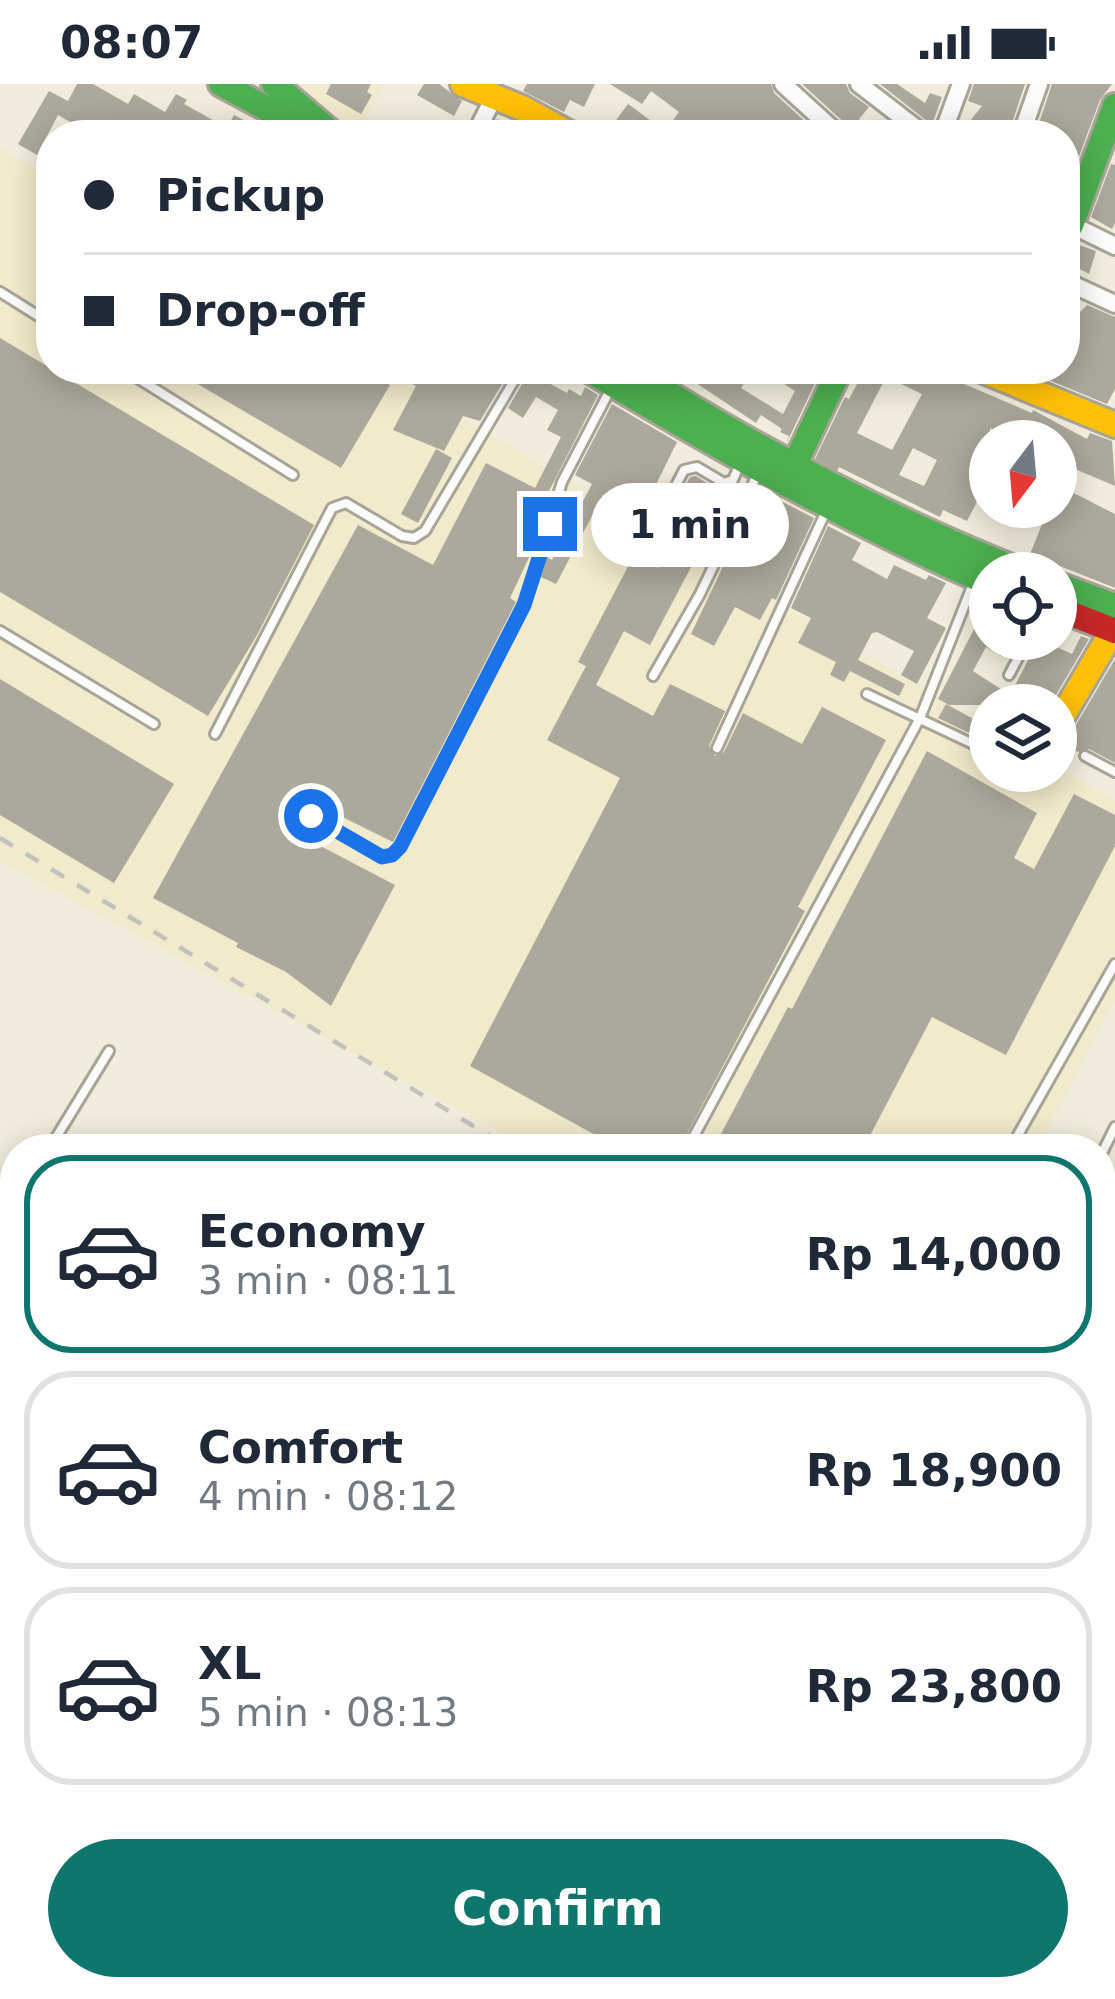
<!DOCTYPE html>
<meta charset="utf-8">
<style>
:root{--surface:#fff;--page:#f6f6f7;--text:#1f2937;--muted:#747a83;--line:#e0e1e3;--accent:#0f766e}
body{margin:0;font-family:"DejaVu Sans",sans-serif;background:var(--page);color:var(--text);height:100vh;display:flex;flex-direction:column;font-size:45px;white-space:nowrap}
*{box-sizing:border-box;margin:0}
p{font-size:39px;color:var(--muted)}
.icon{flex:none;width:66px;height:66px;fill:none;stroke:currentColor;stroke-width:2;stroke-linecap:round;stroke-linejoin:round}
.map{position:relative;flex:1;overflow:hidden}
.panel{position:absolute;left:0px;top:1050px;width:1116px;height:867px;display:flex;flex-direction:column;background:var(--surface);border-radius:48px 48px 0 0;box-shadow:0 6px 30px #0003}
.panel>*{flex:none}
.banner{position:absolute;left:36px;top:36px;width:1044px;height:264px;border-radius:48px;box-shadow:0 6px 30px #0003;display:grid;align-content:center;height:264px;padding:0 48px;background:var(--surface)}
.needle{width:78px;rotate:196deg}
.buttons{position:absolute;left:969px;top:336px;display:grid;gap:24px}
.buttons a{display:grid;place-items:center;width:108px;height:108px;border-radius:50%;background:var(--surface);box-shadow:0 6px 30px #0003;font-size:60px}
.end{position:absolute;width:54px;height:54px;margin:-27px;border:15px solid #1a73e8;background:#fff;box-shadow:0 0 0 6px #fff}
.from{border-radius:50%}
.bubble{position:absolute;height:84px;border-radius:42px;background:var(--surface);box-shadow:0 6px 30px #0003;font-size:39px;font-weight:700;line-height:84px;text-align:center}
.banner b{display:flex;align-items:center;gap:42px;height:114px;font-size:45px}
.banner b+b{border-top:3px solid var(--line)}
.banner i{width:30px;height:30px;background:var(--text)}
ul{padding:21px 0 0;list-style:none}
li{display:flex;align-items:center;gap:36px;height:198px;margin:0 24px 18px;padding:0 24px;border:6px solid var(--line);border-radius:48px}
li div{flex:1}
li b{display:block;font-size:45px}
li em{font-style:normal;font-weight:700}
li.current{border-color:var(--accent)}
li>.icon{width:108px;height:108px;stroke-width:1.5}
.primary-button{display:flex;gap:24px;margin-top:auto;padding:24px 48px}
.primary-button a{flex:1;height:138px;border-radius:72px;background:var(--accent);color:#fff;font-size:48px;font-weight:700;line-height:138px;text-align:center}
.status{display:flex;justify-content:space-between;align-items:center;height:84px;padding:0 60px;background:var(--surface);direction:ltr}
.status svg{height:33px;fill:currentColor}
.map>svg:first-child{display:block}
.built{fill:#f2eacc}
.green{fill:#e0d5ad}
.building{fill:#aca89b;fill-rule:evenodd}
.lines{fill:none;stroke-linecap:round;stroke-linejoin:round}
.lane-casing{stroke:#a8a497;stroke-width:14}
.street-casing{stroke:#a8a497;stroke-width:22}
.fast-casing{stroke:#a8a497;stroke-width:30}
.slow-casing{stroke:#a8a497;stroke-width:30}
.jam-casing{stroke:#a8a497;stroke-width:30}
.lane{stroke:#fdfcfa;stroke-width:8}
.street{stroke:#fdfcfa;stroke-width:16}
.fast{stroke:#4caf50;stroke-width:24}
.slow{stroke:#ffc107;stroke-width:24}
.jam{stroke:#c62828;stroke-width:24}
.rail{stroke:#c2c1bc;stroke-width:4.5;stroke-dasharray:15 15;stroke-linecap:butt}
.route{stroke:#1a73e8;stroke-width:15}
</style>
<div class="status"><b>08:07</b><svg viewBox="0 0 49 12"><path d="M0 12V9h3v3zM5 12V6h3v6zM10 12V3h3v9zM15 12V0h3v12zM26 1h20v11H26zM47 4h2v5h-2z"/></svg></div>
<div class="map">
<svg width="1115" height="1915" viewBox="0 0 1115 1915">
<rect width="100%" height="100%" fill="#f1ecdb"/>
<!-- built -->
<g class="built">
<path d="M275 0H383L360 44Z"/>
<path d="M0 64 51 94V285H378L990 643V687H1056V681L1115 716V915L1037 1065H531L0 777Z"/>
<path d="M1106 1511 1115 1517V1915H901L908 1902H1101V1522Z"/>
</g>
<!-- green -->
<path class="green" d="M922 1902H1011L1003 1915H914Z"/>
<!-- building -->
<g class="building">
<path d="M77 0H93L128 20 134 10 165 28 176 10 187 16 184 20 218 39 210 51H93L58 31 37 71 18 60 49 7 68 17Z"/>
<path d="M331 0H371L367 8 372 11 361 30 326 10Z"/>
<path d="M424 0H439L462 17 454 32 417 11Z"/>
<path d="M527 0H595L584 23 570 16 564 28 523 7Z"/>
<path d="M610 0H771L774 9 820 51H605L628 20 665 47 679 28 651 7 642 20Z"/>
<path d="M802 0H846L850 9 869 23 859 35 880 51H851L848 42Z"/>
<path d="M880 0H897L925 19 930 9 942 13 932 41Z"/>
<path d="M974 0H1025L1008 51H959L982 22 968 17Z"/>
<path d="M1052 0H1112L1100 16 1065 110V51H1035Z"/>
<path d="M234 31 272 51H223Z"/>
<path d="M497 35 518 47 521 42 537 51H489Z"/>
<path d="M1111 80 1115 81V139L1112 145 1091 133Z"/>
<path d="M1065 156 1096 167 1089 190 1065 177Z"/>
<path d="M1065 211 1080 218 1075 233 1087 221 1115 233V305L1107 320 1022 285H1065Z"/>
<path d="M0 254 314 441 257 551 208 632 0 508Z"/>
<path d="M172 285H363L390 301 341 384Z"/>
<path d="M386 285H511L480 337 463 332 444 367 393 346 416 302Z"/>
<path d="M675 285H716L723 290 727 285H754L741 304 783 330 795 307 761 285H822L786 360 789 352 780 348 782 345 761 331 756 339Z"/>
<path d="M865 285H929L1032 329 1033 326 1087 355 1090 349 1112 357 1115 402 1056 377 1061 357H1022L990 344V392L967 437 943 426 940 433 839 383 837 387 815 375 845 313 849 315ZM886 293 922 310 892 366 857 349ZM913 364 937 376 924 402 899 391Z"/>
<path d="M529 288 567 309 569 305 581 312 585 303 598 311 522 460 533 465 510 514 516 518 393 758 306 715 290 746 395 801 331 922 286 888 236 863 238 859 153 814 358 441 433 481 486 379 535 404 561 353 547 346 558 326 536 313 523 334 508 324Z"/>
<path d="M612 320 677 358 640 433 627 426 626 430 600 417 556 500 541 493 547 473 552 476 592 400 575 391Z"/>
<path d="M436 365 452 374 418 439 401 430Z"/>
<path d="M696 392 735 417 708 473 699 468 650 561 624 547 596 601 653 632 670 600 725 627 709 662 715 672 724 668 743 629 802 660 822 623 886 656 798 823 805 827 679 1065H604L608 1058 470 982 620 694 547 656 586 582 578 578 634 471 658 484 673 456 660 449 690 393Z"/>
<path d="M1056 400 1115 430V504L1030 470 1049 423H1056Z"/>
<path d="M767 410 814 434 776 516 772 514 760 536 735 523 714 562 691 550 735 457 742 461Z"/>
<path d="M828 442 861 459 852 476 887 495 894 481 926 496 929 491 946 499 927 534 946 544 917 600 901 591 914 567 877 548 872 549 858 576 905 600 899 612 850 587 844 598 830 591 836 578 798 559 811 534 791 524Z"/>
<path d="M989 516 990 555H1010L1001 572 986 563 973 587 1010 611 1039 555 1072 570 1081 552 1089 555 1050 621H949L938 615Z"/>
<path d="M1115 575V679L1089 665 1078 668 1059 659 1070 651Z"/>
<path d="M0 595 174 700 114 799 0 731Z"/>
<path d="M946 620 990 644V659L938 634Z"/>
<path d="M927 667 1037 729 1014 774 1034 785 1074 710 1115 731V762L1006 971 932 933 863 1065H713L788 923 792 925Z"/>
<path d="M1101 1876 1115 1884V1890L1100 1915H1039L1047 1902H1101Z"/>
</g>
<g class="lines">
<defs>
<g id="lane">
<path d="M0 208 51 240"/>
<path d="M123 285 293 391"/>
<path d="M643 465 684 386 697 383 724 399 733 396 738 384"/>
<path d="M0 547 154 640"/>
<path d="M1009 591 1028 555"/>
<path d="M653 592 700 510 757 391"/>
<path d="M867 610 990 668"/>
<path d="M215 650 332 424 346 419 402 452 414 454 425 447 521 285"/>
<path d="M717 664 827 425"/>
<path d="M1085 672 1115 688"/>
<path d="M1030 687 1044 694"/>
<path d="M311 732 382 773 392 771 400 763 524 521 562 398 611 304"/>
<path d="M49 1065 109 967"/>
<path d="M687 1065 920 634 973 500"/>
<path d="M1010 1065 1115 880"/>
<path d="M1101 1071 1115 1043"/>
<path d="M0 1145 15 1120"/>
<path d="M1101 1268 1115 1242"/>
<path d="M269 1915 277 1902"/>
</g>
<g id="street">
<path d="M783 0 839 51"/>
<path d="M859 0 925 51"/>
<path d="M475 51 494 13"/>
<path d="M942 51 961 0"/>
<path d="M1021 51 1039 0"/>
<path d="M1066 138 1115 162"/>
<path d="M1065 197 1115 220"/>
</g>
<g id="fast">
<path d="M221 0 266 24 298 51"/>
<path d="M274 0 334 51"/>
<path d="M1071 141 1115 22"/>
<path d="M587 285C718 364 849 438 990 500"/>
<path d="M629 285C756 365 886 434 1026 489"/>
<path d="M794 382 840 285"/>
<path d="M1056 500 1115 522"/>
</g>
<g id="slow">
<path d="M463 0 522 24 572 51"/>
<path d="M979 285 1115 341"/>
<path d="M1056 643 1113 546"/>
</g>
<path id="jam" d="M1056 524 1115 547"/>
</defs>
<!-- lane casing -->
<use href="#lane" class="lane-casing"/>
<!-- street casing -->
<use href="#street" class="street-casing"/>
<!-- fast casing -->
<use href="#fast" class="fast-casing"/>
<!-- slow casing -->
<use href="#slow" class="slow-casing"/>
<!-- jam casing -->
<use href="#jam" class="jam-casing"/>
<!-- lane -->
<use href="#lane" class="lane"/>
<!-- street -->
<use href="#street" class="street"/>
<!-- fast -->
<use href="#fast" class="fast"/>
<!-- slow -->
<use href="#slow" class="slow"/>
<!-- jam -->
<use href="#jam" class="jam"/>
<!-- rail -->
<g class="rail">
<path d="M0 754 511 1065"/>
<path d="M1101 1422 1115 1430"/>
</g>
</g>
<g class="lines">
<!-- route -->
<path class="route" d="M311 732 382 773 392 771 400 763 524 521 550 440"/>
</g>
</svg>
<div class="buttons">
<a><svg class="needle" viewBox="-14 -14 28 28"><path d="M0-13l5 13h-10z" fill="#e53935"/><path d="M0 13l5-13h-10z" fill="#747a83"/></svg></a>
<a><svg class="icon" aria-label="locate" viewBox="0 0 24 24"><circle cx="12" cy="12" r="6"/><path d="M12 2v4M12 18v4M2 12h4M18 12h4"/></svg></a>
<a><svg class="icon" aria-label="layers" viewBox="0 0 24 24"><path d="M12 4l9 5-9 5-9-5zM3 14l9 5 9-5"/></svg></a>
</div>
<i class="end from" style="left:311px;top:732px"></i>
<i class="end" style="left:550px;top:440px"></i>
<div class="bubble" style="left:591px;top:399px;width:198px">1 min</div>
<div class="banner">
<b><i class="from"></i>Pickup</b>
<b><i></i>Drop-off</b>
</div>
<section class="panel">
<ul>
<li class="current"><svg class="icon" aria-label="car" viewBox="0 0 24 24"><path d="M5 17H2v-5l4-1 3-4h7l3 4 3 1v5h-3M9 17h6M6 11h13"/><circle cx="7" cy="17" r="2"/><circle cx="17" cy="17" r="2"/></svg><div><b>Economy</b><p>3 min · 08:11</p></div><em>Rp 14,000</em></li>
<li><svg class="icon" aria-label="car" viewBox="0 0 24 24"><path d="M5 17H2v-5l4-1 3-4h7l3 4 3 1v5h-3M9 17h6M6 11h13"/><circle cx="7" cy="17" r="2"/><circle cx="17" cy="17" r="2"/></svg><div><b>Comfort</b><p>4 min · 08:12</p></div><em>Rp 18,900</em></li>
<li><svg class="icon" aria-label="car" viewBox="0 0 24 24"><path d="M5 17H2v-5l4-1 3-4h7l3 4 3 1v5h-3M9 17h6M6 11h13"/><circle cx="7" cy="17" r="2"/><circle cx="17" cy="17" r="2"/></svg><div><b>XL</b><p>5 min · 08:13</p></div><em>Rp 23,800</em></li>
</ul>
<div class="primary-button"><a>Confirm</a></div>
</section>
</div>
